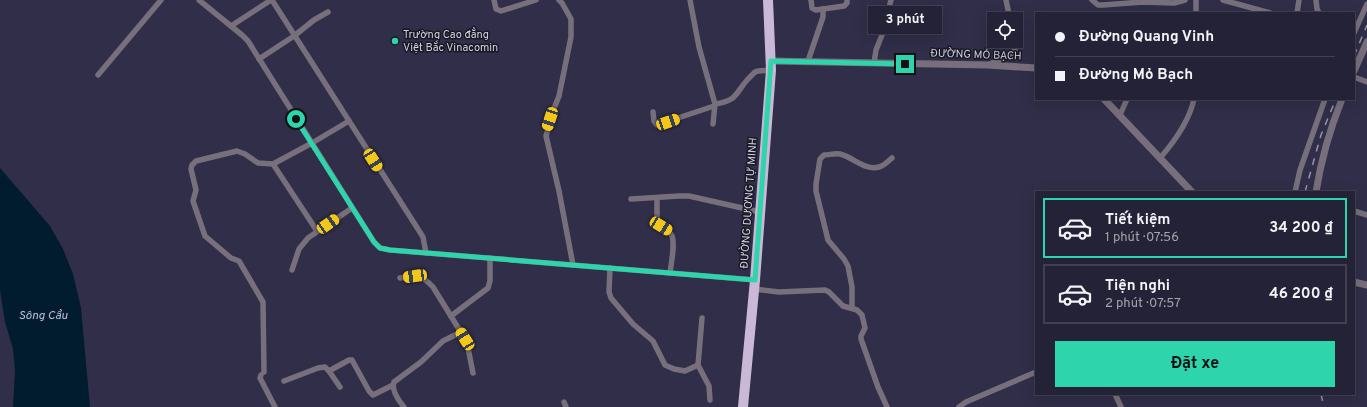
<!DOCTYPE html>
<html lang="vi">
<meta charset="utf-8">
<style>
:root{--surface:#242236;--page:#302f42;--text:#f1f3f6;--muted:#a3a4ad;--line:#413f51;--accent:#2ed4ab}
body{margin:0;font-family:Overpass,sans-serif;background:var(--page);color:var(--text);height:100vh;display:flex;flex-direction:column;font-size:15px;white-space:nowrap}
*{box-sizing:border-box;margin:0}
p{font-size:13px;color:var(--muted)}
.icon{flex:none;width:22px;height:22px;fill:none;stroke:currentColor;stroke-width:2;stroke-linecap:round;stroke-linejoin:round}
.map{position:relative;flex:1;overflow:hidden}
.details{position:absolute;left:1035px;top:191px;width:320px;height:204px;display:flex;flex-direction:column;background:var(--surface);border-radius:0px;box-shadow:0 4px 16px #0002,0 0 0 1px var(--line)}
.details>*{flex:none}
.banner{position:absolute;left:1035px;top:12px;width:320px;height:88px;border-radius:0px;box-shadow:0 4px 16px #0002,0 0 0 1px var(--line);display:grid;align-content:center;height:88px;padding:0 20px;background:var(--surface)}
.controls{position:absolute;left:987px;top:12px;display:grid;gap:8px}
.controls a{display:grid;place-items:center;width:36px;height:36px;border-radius:0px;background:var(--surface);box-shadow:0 4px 16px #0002,0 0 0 1px var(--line);font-size:20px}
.end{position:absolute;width:18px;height:18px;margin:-9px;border:5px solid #2ed4ab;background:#111;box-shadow:0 0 0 2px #111}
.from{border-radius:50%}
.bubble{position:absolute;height:28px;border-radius:0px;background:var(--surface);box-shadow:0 4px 16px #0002,0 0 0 1px var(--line);font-size:13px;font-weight:700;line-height:28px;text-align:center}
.car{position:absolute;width:12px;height:24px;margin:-12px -6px;border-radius:5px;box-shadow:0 0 3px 1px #0007;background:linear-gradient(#f5c518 24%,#345 0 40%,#f5c518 0 76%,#345 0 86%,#f5c518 0)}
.banner b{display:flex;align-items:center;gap:14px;height:38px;font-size:15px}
.banner b+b{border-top:1px solid var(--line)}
.banner i{width:10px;height:10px;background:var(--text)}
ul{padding:7px 0 0;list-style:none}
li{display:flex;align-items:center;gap:12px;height:60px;margin:0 8px 6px;padding:0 12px;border:2px solid var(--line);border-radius:0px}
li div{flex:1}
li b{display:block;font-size:15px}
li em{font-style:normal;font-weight:700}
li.on{border-color:var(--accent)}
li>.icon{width:36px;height:36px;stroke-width:1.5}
.button{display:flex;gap:8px;margin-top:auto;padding:8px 20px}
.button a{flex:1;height:46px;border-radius:0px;background:var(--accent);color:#111;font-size:16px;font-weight:700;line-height:46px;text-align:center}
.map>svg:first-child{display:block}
.water{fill:#001c2e}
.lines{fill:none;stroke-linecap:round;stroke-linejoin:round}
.minor{stroke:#77707c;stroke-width:5.5}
.tertiary{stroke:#77707c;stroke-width:7}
.trunk{stroke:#cab9d6;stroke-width:10}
.rail{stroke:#9594a8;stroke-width:1.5;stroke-dasharray:7 7;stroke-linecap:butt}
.route{stroke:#2ed4ab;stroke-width:5}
.poi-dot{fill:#2ed4ab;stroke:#191824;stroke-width:1.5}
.labels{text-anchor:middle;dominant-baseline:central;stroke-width:3;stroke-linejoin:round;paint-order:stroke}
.poi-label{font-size:11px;fill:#d1d0e1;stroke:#191824;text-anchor:start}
.street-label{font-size:11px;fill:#d1d0e1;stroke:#191824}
.water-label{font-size:12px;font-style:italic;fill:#8fcffd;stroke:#191824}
</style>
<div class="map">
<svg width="1367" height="407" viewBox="0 0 1367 407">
<rect width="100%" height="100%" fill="#302e48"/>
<!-- water -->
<path class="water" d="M0 168 50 226 63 249 73 274 81 308 90 407H13L15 370 13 349 5 322 0 290Z"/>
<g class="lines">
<!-- minor -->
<g class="minor">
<path d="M199 0 242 35 248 41 374 242 380 248 390 250 755 280"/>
<path d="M272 0 423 237 426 253"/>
<path d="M494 0 496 9 501 11 536 0"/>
<path d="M559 0 562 3 571 19V37L559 96 553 111 546 136 559 191 573 265"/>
<path d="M690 0 699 47 715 104 713 124"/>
<path d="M811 0 812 8 816 10 844 6 847 3V0"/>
<path d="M1006 0 1010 19"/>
<path d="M1092 0 1098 5H1103L1143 2 1174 3 1185 0"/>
<path d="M1223 0 1270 13"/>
<path d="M1316 0 1317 9 1319 13"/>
<path d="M1196 13V0"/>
<path d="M1297 13 1299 0"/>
<path d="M231 26 271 0"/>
<path d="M1354 33 1367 4"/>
<path d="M259 59 294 36 314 20 328 12"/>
<path d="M808 61 823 17V9"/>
<path d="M874 63 876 50 882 35 891 0"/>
<path d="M988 65 1013 53 1015 50 1013 41"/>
<path d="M98 75 161 0"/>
<path d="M1354 77 1367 82"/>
<path d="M715 104C738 101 735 93 748 79 750 77 753 74 755 72 760 70 766 71 771 70"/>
<path d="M653 112 654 121 657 125 714 106"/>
<path d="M1120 115 1127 99"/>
<path d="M1160 158C1175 141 1189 122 1194 99"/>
<path d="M273 164 317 231"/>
<path d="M1295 192 1300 170 1325 99"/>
<path d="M657 198V221C660 227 667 228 671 234 676 241 671 264 670 273"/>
<path d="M631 199 679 196H689L760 212"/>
<path d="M1354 211 1367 215"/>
<path d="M610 268 609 292 611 298 633 324 653 341 665 365 674 369 685 371 698 365"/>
<path d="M292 270 299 249 308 238 352 208"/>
<path d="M400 278C416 276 421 274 433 287L465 339 468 348 473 373"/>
<path d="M754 289 779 292 825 290 829 292 843 306 857 310 862 315 865 328 861 336V339L878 387 887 407"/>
<path d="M852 308V287L848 266 844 259 828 240 816 191V184L820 159 824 155C829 155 835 153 840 154 853 157 865 171 879 167 884 166 888 161 892 158"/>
<path d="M451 316 488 288 490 281V258"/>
<path d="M702 318 698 365 709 386 710 400"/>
<path d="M329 371 349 360H352L369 391 373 395 393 385"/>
<path d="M264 372 263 302 239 261 231 258 205 236 193 201 196 190 191 169 192 165 196 161 237 151 245 154 258 163 273 164 312 143 349 121"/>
<path d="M261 375 260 378 275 407"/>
<path d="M284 381 318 368 325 367 329 371 340 387"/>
<path d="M1115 394 1121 407"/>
<path d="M564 402 566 407"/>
<path d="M404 407C399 401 391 390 394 382L421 362 443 341 461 332"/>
<path d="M959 407 966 402 1036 372"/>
</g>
<!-- tertiary -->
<g class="tertiary">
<path d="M771 61 988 65 1036 68"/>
<path d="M1354 71 1367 42"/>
<path d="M1104 99 1192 192"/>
<path d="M1316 192C1321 160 1330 129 1342 99"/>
<path d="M1354 282 1367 285"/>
</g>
<!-- trunk -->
<path class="trunk" d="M743 407 755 280 771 70 768 0"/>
<!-- rail -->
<g class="rail">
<path d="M1354 56 1367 25"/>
<path d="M1305 192 1321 135 1336 99"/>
<path d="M1321 394 1324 407"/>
</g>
</g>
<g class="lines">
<!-- route -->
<path class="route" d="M296 119 374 242 380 248 390 250 755 280 771 61 905 64"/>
</g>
<!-- markers -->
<circle class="poi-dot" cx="395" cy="41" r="4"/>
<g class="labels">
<!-- poi labels -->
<g class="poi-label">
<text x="403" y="35">Trường Cao đẳng<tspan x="403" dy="13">Việt Bắc Vinacomin</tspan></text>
</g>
<!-- street labels -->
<g class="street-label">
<text transform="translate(976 55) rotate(2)">ĐƯỜNG MỎ BẠCH</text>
<text transform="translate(749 203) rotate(-86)">ĐƯỜNG DƯƠNG TỰ MINH</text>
</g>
<!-- water labels -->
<g class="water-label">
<text x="43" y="316">Sông Cầu</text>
</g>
</g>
</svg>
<div class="controls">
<a><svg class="icon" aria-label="locate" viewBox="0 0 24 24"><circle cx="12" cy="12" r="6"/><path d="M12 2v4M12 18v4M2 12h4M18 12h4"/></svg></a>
</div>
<i class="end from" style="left:296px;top:119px"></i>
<i class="end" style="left:905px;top:64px"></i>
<div class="bubble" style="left:868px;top:6px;width:74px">3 phút</div>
<i class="car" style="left:550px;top:119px;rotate:198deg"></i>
<i class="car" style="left:668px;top:122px;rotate:71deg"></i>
<i class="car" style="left:373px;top:160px;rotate:148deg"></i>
<i class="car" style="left:328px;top:224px;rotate:56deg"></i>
<i class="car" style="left:661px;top:226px;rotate:121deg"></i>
<i class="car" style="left:415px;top:276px;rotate:262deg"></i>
<i class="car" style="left:465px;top:339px;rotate:328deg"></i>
<div class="banner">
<b><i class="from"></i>Đường Quang Vinh</b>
<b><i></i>Đường Mỏ Bạch</b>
</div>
<section class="details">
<ul>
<li class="on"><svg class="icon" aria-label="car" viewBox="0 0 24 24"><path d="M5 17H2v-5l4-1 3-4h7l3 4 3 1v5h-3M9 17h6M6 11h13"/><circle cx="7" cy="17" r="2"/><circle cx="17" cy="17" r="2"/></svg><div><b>Tiết kiệm</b><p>1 phút · 07:56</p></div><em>34 200 ₫</em></li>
<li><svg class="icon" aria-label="car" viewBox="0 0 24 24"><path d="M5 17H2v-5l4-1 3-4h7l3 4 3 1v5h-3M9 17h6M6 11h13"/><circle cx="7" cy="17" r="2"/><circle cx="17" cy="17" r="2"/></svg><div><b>Tiện nghi</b><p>2 phút · 07:57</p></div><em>46 200 ₫</em></li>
</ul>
<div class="button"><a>Đặt xe</a></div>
</section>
</div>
